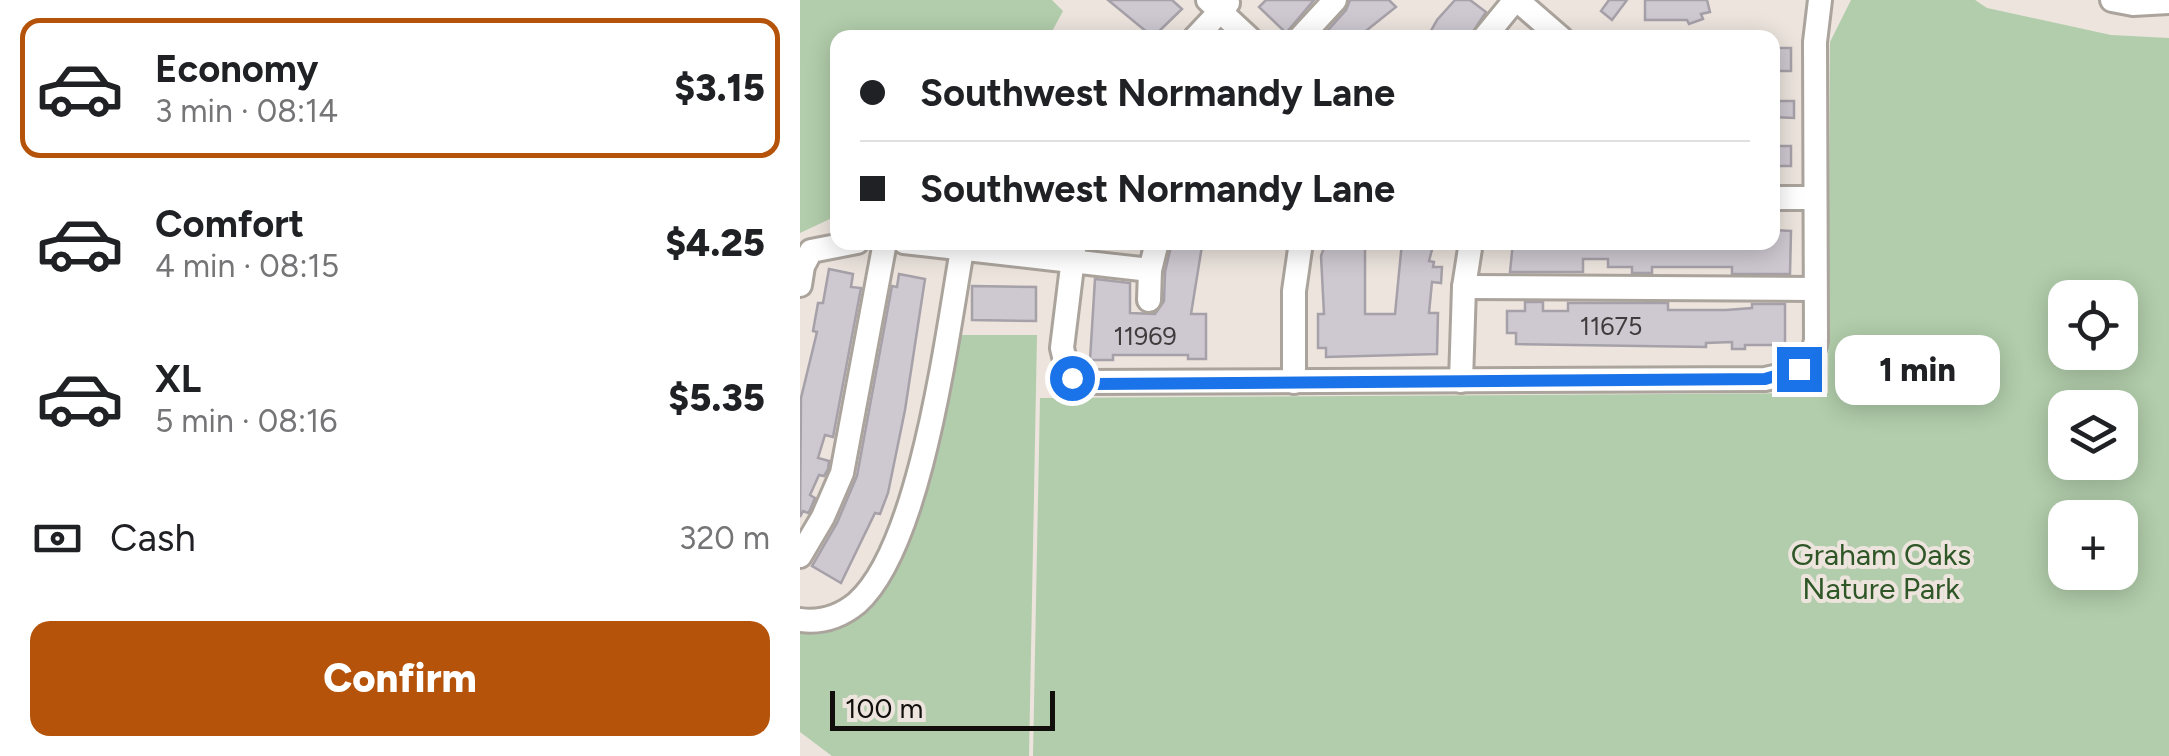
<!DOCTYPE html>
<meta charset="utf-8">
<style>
:root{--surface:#fff;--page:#f2f2f2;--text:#202124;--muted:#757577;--line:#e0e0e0;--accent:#b45309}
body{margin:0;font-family:Figtree,sans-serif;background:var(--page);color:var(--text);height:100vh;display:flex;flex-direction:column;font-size:38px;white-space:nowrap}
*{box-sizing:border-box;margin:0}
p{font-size:32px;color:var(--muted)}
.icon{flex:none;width:55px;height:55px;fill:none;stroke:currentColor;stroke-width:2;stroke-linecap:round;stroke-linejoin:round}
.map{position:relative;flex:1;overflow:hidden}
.drawer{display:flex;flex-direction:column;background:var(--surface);width:800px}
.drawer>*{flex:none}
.guide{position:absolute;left:30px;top:30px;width:950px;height:220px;border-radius:20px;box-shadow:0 5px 25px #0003;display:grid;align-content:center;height:220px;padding:0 30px;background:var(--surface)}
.controls{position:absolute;left:1248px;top:280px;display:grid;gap:20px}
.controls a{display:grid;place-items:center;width:90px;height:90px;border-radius:20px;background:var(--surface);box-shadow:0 5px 25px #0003;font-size:50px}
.scale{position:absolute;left:30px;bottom:25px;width:225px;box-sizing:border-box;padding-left:10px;border:5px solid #110e0c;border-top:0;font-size:28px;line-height:35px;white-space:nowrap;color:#110e0c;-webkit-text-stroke:8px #ece4dd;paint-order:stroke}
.end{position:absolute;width:45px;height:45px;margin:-22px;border:12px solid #1a73e8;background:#fff;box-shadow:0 0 0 5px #fff}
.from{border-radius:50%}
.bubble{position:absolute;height:70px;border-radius:20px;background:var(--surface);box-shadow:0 5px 25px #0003;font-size:32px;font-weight:800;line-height:70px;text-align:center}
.guide b{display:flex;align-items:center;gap:35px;height:95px;font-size:38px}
.guide b+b{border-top:2px solid var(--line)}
.guide i{width:25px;height:25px;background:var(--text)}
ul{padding:18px 0 0;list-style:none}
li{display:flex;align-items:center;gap:30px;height:140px;margin:0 20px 15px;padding:0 10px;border:5px solid transparent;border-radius:20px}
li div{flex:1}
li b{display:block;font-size:38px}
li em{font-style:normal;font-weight:800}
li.active{border-color:var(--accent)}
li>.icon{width:90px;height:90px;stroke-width:1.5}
.pay{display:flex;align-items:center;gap:25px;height:110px;padding:0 30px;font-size:38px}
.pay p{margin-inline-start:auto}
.button{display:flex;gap:20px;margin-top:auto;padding:20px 30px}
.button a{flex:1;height:115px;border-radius:20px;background:var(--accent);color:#fff;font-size:40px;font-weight:800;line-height:115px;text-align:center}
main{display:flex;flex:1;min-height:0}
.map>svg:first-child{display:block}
.green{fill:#b1cdab;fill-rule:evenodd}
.building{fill:#cec8d0;stroke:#a6a0a8;stroke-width:2.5}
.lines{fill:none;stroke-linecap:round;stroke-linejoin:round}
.minor-casing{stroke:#aba49d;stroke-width:28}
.minor{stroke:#fff;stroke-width:22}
.route{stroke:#1a73e8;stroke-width:12}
.labels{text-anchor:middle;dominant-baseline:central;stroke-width:8;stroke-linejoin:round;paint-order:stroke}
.number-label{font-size:25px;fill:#403c3d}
.park-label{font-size:30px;fill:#2e5626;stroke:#ece4dd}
</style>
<main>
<section class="drawer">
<ul>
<li class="active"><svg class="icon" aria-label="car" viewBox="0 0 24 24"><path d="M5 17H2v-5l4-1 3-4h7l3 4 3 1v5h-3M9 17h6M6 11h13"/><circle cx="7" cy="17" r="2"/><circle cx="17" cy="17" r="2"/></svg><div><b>Economy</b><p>3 min · 08:14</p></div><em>$3.15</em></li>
<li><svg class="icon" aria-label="car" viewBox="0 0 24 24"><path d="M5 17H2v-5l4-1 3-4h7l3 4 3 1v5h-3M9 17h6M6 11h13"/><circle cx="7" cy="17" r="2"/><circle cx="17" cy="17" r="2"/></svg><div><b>Comfort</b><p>4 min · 08:15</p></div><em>$4.25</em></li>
<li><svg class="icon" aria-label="car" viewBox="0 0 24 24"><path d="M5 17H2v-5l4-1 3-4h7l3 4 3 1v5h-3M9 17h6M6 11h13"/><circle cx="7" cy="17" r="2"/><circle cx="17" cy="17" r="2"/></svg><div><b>XL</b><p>5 min · 08:16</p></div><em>$5.35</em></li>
</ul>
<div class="pay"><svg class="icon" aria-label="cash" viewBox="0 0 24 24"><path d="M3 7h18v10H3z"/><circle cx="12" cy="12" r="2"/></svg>Cash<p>320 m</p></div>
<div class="button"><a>Confirm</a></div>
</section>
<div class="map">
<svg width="1369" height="756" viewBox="0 0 1369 756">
<rect width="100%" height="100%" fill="#ece4dd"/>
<!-- green -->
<g class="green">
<path d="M0 0H252L263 11 249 37 38 38 37 151 31 158 34 217 0 233Z"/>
<path d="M1051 0H1175L1187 8 1311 35 1369 38V756H233L240 398 1028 393 1030 42ZM1265 298H1320V352H1265ZM1265 408H1320V462H1265ZM1265 518H1320V572H1265Z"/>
<path d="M151 335H237L229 756H32L0 732V631H14L72 594Z"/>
</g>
<!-- building -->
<g class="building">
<path d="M308 0H372L382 9 353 37Z"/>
<path d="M466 0H514L486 33 459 7Z"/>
<path d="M550 0H589L596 7 557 38H521L546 10Z"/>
<path d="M655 0H670L686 12 669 38H627L637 20Z"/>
<path d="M809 0H827L812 20 801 11Z"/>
<path d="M845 0H907L910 12 901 14 903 19 889 24 887 20H845Z"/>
<rect x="972" y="48" width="19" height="23"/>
<path d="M972 101H994V118L972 117Z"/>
<rect x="972" y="146" width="19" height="20"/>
<path d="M972 230 991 231 990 274H932V267H852V273H832V267H808V259H783V272H710L713 242H972Z"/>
<path d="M372 242 402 246 391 314H406V359H388V355H313V360H290L295 279 330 283V313L355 314 364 301 365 272Z"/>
<path d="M526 242H565V314H595L602 242H634L629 261 634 262 633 267H642L641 283 632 282 629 313H638L637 354 526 357V348H518V314H524L521 256Z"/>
<path d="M29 269 53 274 51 287 61 288 33 437 25 435 18 458 29 461 28 469 24 476 19 475 10 495 15 498 10 510 8 513 3 511 0 517 1 398 17 332 13 331 18 303H23Z"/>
<path d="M99 274 125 279 105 410 88 493 80 514 75 513 41 583 12 566 37 523 57 476 92 286 97 287Z"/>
<path d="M172 286 236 287V321L172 320Z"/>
<path d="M725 302H743V311H768V303H868V310H926L952 308V304H985V345H945V349H932V342L906 343V347L716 344V333H707V311H725Z"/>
</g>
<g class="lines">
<defs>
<g id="minor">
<path d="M408 0 449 38"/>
<path d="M717 0 761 38"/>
<path d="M1312 0 1333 4 1369 2"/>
<path d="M395 38 428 3"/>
<path d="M500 38 535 0"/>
<path d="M684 38 715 0"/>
<path d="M972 198H1015"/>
<path d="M104 242 350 270"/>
<path d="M275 242 262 348 268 373 283 382 965 379C990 374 1012 368 1016 340L1015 42 1020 0"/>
<path d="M0 285 3 266 11 251 57 242"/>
<path d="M664 287 1015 289"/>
<path d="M349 300 350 270 357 242"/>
<path d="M661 381 664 287 671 242"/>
<path d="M494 382V291L501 242"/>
<path d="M0 556 23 517 42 473 85 242"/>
<path d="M0 620C22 623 40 617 57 603 121 546 147 335 162 250"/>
</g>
</defs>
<!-- minor casing -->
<use href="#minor" class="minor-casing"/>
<!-- minor -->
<use href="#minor" class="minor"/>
</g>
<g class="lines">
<!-- route -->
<path class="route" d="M272 378 294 384 965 379 999 369"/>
</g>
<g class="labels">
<!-- number labels -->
<g class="number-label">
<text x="811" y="326">11675</text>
<text x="345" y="336">11969</text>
</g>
<!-- park labels -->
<g class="park-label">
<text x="1081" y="554">Graham Oaks<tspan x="1081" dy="34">Nature Park</tspan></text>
</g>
</g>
</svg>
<div class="controls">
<a><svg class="icon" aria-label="locate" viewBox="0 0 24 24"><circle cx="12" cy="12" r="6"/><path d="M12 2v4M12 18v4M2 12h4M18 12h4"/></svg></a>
<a><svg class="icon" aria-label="layers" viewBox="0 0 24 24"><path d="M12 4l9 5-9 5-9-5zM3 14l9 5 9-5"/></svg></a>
<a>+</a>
</div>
<div class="scale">100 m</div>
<i class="end from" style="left:272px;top:378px"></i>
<i class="end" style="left:999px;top:369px"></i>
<div class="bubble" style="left:1035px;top:335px;width:165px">1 min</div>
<div class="guide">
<b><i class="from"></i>Southwest Normandy Lane</b>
<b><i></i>Southwest Normandy Lane</b>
</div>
</div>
</main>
